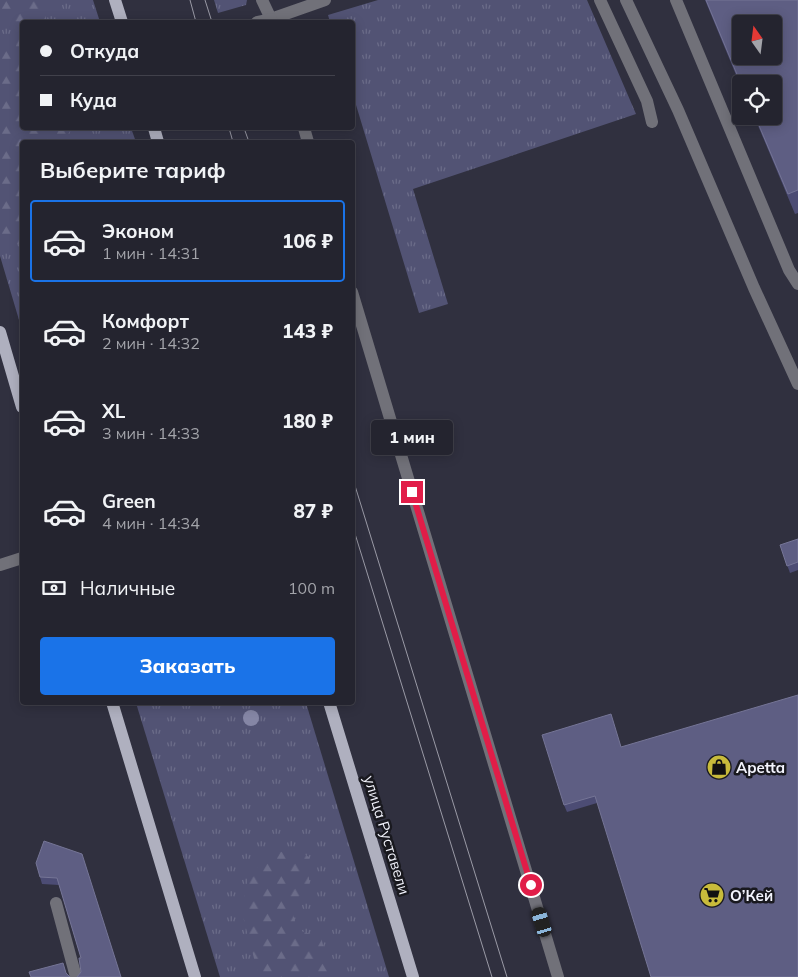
<!DOCTYPE html>
<html lang="ru">
<meta charset="utf-8">
<style>
:root{--surface:#24242f;--page:#2c2c37;--text:#f1f3f6;--muted:#a3a4aa;--line:#41414b;--accent:#1a73e8}
body{margin:0;font-family:Mulish,sans-serif;background:var(--page);color:var(--text);height:100vh;display:flex;flex-direction:column;font-size:19px;white-space:nowrap}
*{box-sizing:border-box;margin:0}
p{font-size:16px;color:var(--muted)}
.icon{flex:none;width:28px;height:28px;fill:none;stroke:currentColor;stroke-width:2;stroke-linecap:round;stroke-linejoin:round}
.map{position:relative;flex:1;overflow:hidden}
.panel{position:absolute;left:20px;top:140px;width:335px;height:565px;display:flex;flex-direction:column;background:var(--surface);border-radius:5px;box-shadow:0 2px 12px #0003,0 0 0 1px var(--line)}
.panel>*{flex:none}
.hud{position:absolute;left:20px;top:20px;width:335px;height:110px;border-radius:5px;box-shadow:0 2px 12px #0003,0 0 0 1px var(--line);display:grid;align-content:center;height:110px;padding:0 20px;background:var(--surface)}
.needle{width:32px;rotate:346deg}
.controls{position:absolute;left:732px;top:15px;display:grid;gap:10px}
.controls a{display:grid;place-items:center;width:50px;height:50px;border-radius:5px;background:var(--surface);box-shadow:0 2px 12px #0003,0 0 0 1px var(--line);font-size:25px}
.end{position:absolute;width:22px;height:22px;margin:-11px;border:6px solid #e11d48;background:#fff;box-shadow:0 0 0 2px #fff}
.from{border-radius:50%}
.bubble{position:absolute;height:35px;border-radius:5px;background:var(--surface);box-shadow:0 2px 12px #0003,0 0 0 1px var(--line);font-size:16px;font-weight:800;line-height:35px;text-align:center}
.car{position:absolute;width:15px;height:30px;margin:-15px -8px;border-radius:6px;box-shadow:0 0 4px 1px #0007;background:linear-gradient(#222 24%,#8ab4d8 0 40%,#222 0 76%,#8ab4d8 0 86%,#222 0)}
.hud b{display:flex;align-items:center;gap:18px;height:48px;font-size:19px}
.hud b+b{border-top:1px solid var(--line)}
.hud i{width:12px;height:12px;background:var(--text)}
ul{padding:0;list-style:none}
li{display:flex;align-items:center;gap:15px;height:82px;margin:0 10px 8px;padding:0 10px;border:2px solid transparent;border-radius:5px}
li div{flex:1}
li b{display:block;font-size:19px}
li em{font-style:normal;font-weight:800}
li.selected{border-color:var(--accent)}
li>.icon{width:45px;height:45px;stroke-width:1.5}
h2{padding:0 20px;font-size:22px;line-height:60px}
.pay{display:flex;align-items:center;gap:12px;height:55px;padding:0 20px;font-size:19px}
.pay p{margin-inline-start:auto}
.primary-button{display:flex;gap:10px;margin-top:auto;padding:10px 20px}
.primary-button a{flex:1;height:58px;border-radius:5px;background:var(--accent);color:#fff;font-size:20px;font-weight:800;line-height:58px;text-align:center}
.map>svg:first-child{display:block}
.grass{fill:url(#grass-tufts)}
.forest{fill:url(#forest-firs)}
.lines{fill:none;stroke-linecap:round;stroke-linejoin:round}
.service{stroke:#717179;stroke-width:12}
.minor{stroke:#717179;stroke-width:12}
.primary{stroke:#afb0bf;stroke-width:12}
.tram{stroke:#9a9aa6;stroke-width:1}
.tree{fill:#8586a5}
.wall{fill:#4c4c74}
.building{fill:#5e5e83;stroke:#757596;fill-rule:evenodd}
.route{stroke:#e11d48;stroke-width:6}
.labels{text-anchor:middle;dominant-baseline:central;stroke-width:5;stroke-linejoin:round;paint-order:stroke}
.poi-label{font-size:15px;font-weight:bold;fill:#f3f4fd;stroke:#19191f;text-anchor:start}
.street-label{font-size:15px;fill:#f3f4fd;stroke:#19191f}
</style>
<div class="map">
<svg width="798" height="977" viewBox="0 0 798 977">
<defs>
<pattern id="grass-tufts" width="24" height="20" patternUnits="userSpaceOnUse" patternTransform="scale(1.25)"><rect width="24" height="20" fill="#525374"/><path d="M3 7l-1-3M5 7V3M7 7l1-3M15 17l-1-3M17 17v-4M19 17l1-3" fill="none" stroke="#6b6c89"/></pattern>
<pattern id="forest-firs" width="22" height="20" patternUnits="userSpaceOnUse" patternTransform="scale(1.25)"><rect width="22" height="20" fill="#525374"/><path d="M5 1l3.5 6h-7zM16 11l3.5 6h-7z" fill="#6b6c89"/></pattern>
</defs>
<rect width="100%" height="100%" fill="#30303f"/>
<!-- grass -->
<g class="grass">
<path d="M0 0H93L100 22H22V128H131L136 142H22V330L0 256Z"/>
<path d="M214 0H247L246 5 218 13Z"/>
<path d="M378 0H587L636 114 413 189 448 304 419 313 353 95 352 22H330L328 15Z"/>
<path d="M136 703H306L389 977H220Z"/>
</g>
<!-- forest -->
<g class="forest">
<path d="M0 0H50L46 12V22H22V128H72L63 142H22V247L12 239 0 236V204L3 201 0 195V54L16 46 14 25 0 16Z"/>
<path d="M296 850 309 857V886L291 905 297 930 321 937 331 977H259L241 909 250 874 272 853Z"/>
</g>
<g class="lines">
<!-- service -->
<g class="service">
<path d="M262 0 271 19 325 0"/>
<path d="M600 0 647 101 652 122"/>
<path d="M626 0 678 110 754 288 798 384"/>
<path d="M676 0 789 270 798 284"/>
<path d="M0 565 22 558"/>
<path d="M56 903 76 977"/>
</g>
<!-- minor -->
<g class="minor">
<path d="M257 22 271 19 272 22"/>
<path d="M304 128 308 142"/>
<path d="M352 292 558 977"/>
</g>
<!-- primary -->
<g class="primary">
<path d="M115 0 122 22"/>
<path d="M154 128 158 142"/>
<path d="M0 332 22 407"/>
<path d="M112 702 195 977"/>
<path d="M329 702 413 977"/>
</g>
<!-- tram -->
<g class="tram">
<path d="M190 0 196 22"/>
<path d="M205 0 212 22"/>
<path d="M229 128 233 142"/>
<path d="M244 128 249 142"/>
<path d="M352 476 507 977"/>
<path d="M352 524 492 977"/>
</g>
</g>
<!-- trees -->
<circle class="tree" cx="251" cy="718" r="8"/>
<!-- wall -->
<g class="wall">
<path d="M705 0H798V213L795 214 754 116H774L741 84V87Z"/>
<path d="M798 539V570L790 573 780 545Z"/>
<path d="M611 714 597 803 567 812 564 805Z"/>
<path d="M82 854 81 972V958L59 885 42 884 40 877Z"/>
</g>
<!-- building -->
<g class="building">
<path d="M706 0H798V190L788 194 755 116H774V84H741ZM741 24H774V56H741Z"/>
<path d="M798 539V562L787 566 780 545Z"/>
<path d="M798 695V977H651L595 796 564 805 542 735 611 714 621 747Z"/>
<path d="M44 841 82 854 121 977H77L81 972 79 958H81L57 878 40 877 36 863Z"/>
<path d="M63 963 66 973 70 977H31L29 972Z"/>
</g>
<g class="lines">
<!-- route -->
<path class="route" d="M412 492 531 885"/>
</g>
<!-- icons -->
<defs>
<symbol id="shop-disc" viewBox="-11 -11 22 22"><circle r="9.5" fill="#c8bb3b" stroke="#19191f"/><path d="M-5-2.5h2.3a2.7 3.5 0 0 1 5.4 0H5L5.5 6h-11ZM-1.5-2.5h3a1.5 2.3 0 0 0-3 0Z" fill="#111"/></symbol>
<symbol id="supermarket-disc" viewBox="-11 -11 22 22"><circle r="9.5" fill="#c8bb3b" stroke="#19191f"/><path d="M-6-5.5h2.5l.6 2H6L4.5 2H-2.5L-4.4-4H-6ZM-1.5 3.2a1.3 1.3 0 1 0 .1 0ZM3 3.2a1.3 1.3 0 1 0 .1 0Z" fill="#111"/></symbol>
</defs>
<g fill-rule="evenodd">
<use href="#shop-disc" x="705" y="753" width="28" height="28"/>
<use href="#supermarket-disc" x="698" y="881" width="28" height="28"/>
</g>
<g class="labels">
<!-- poi labels -->
<g class="poi-label">
<text x="736" y="767">Apetta</text>
<text x="730" y="895">О’Кей</text>
</g>
<!-- street labels -->
<g class="street-label">
<text transform="translate(387 835) rotate(73)">улица Руставели</text>
</g>
</g>
</svg>
<div class="controls">
<a><svg class="needle" viewBox="-14 -14 28 28"><path d="M0-13l5 13h-10z" fill="#e53935"/><path d="M0 13l5-13h-10z" fill="#a3a4aa"/></svg></a>
<a><svg class="icon" aria-label="locate" viewBox="0 0 24 24"><circle cx="12" cy="12" r="6"/><path d="M12 2v4M12 18v4M2 12h4M18 12h4"/></svg></a>
</div>
<i class="end from" style="left:531px;top:885px"></i>
<i class="end" style="left:412px;top:492px"></i>
<div class="bubble" style="left:371px;top:420px;width:82px">1 мин</div>
<i class="car" style="left:542px;top:922px;rotate:343deg"></i>
<div class="hud">
<b><i class="from"></i>Откуда</b>
<b><i></i>Куда</b>
</div>
<section class="panel">
<h2>Выберите тариф</h2>
<ul>
<li class="selected"><svg class="icon" aria-label="car" viewBox="0 0 24 24"><path d="M5 17H2v-5l4-1 3-4h7l3 4 3 1v5h-3M9 17h6M6 11h13"/><circle cx="7" cy="17" r="2"/><circle cx="17" cy="17" r="2"/></svg><div><b>Эконом</b><p>1 мин · 14:31</p></div><em>106 ₽</em></li>
<li><svg class="icon" aria-label="car" viewBox="0 0 24 24"><path d="M5 17H2v-5l4-1 3-4h7l3 4 3 1v5h-3M9 17h6M6 11h13"/><circle cx="7" cy="17" r="2"/><circle cx="17" cy="17" r="2"/></svg><div><b>Комфорт</b><p>2 мин · 14:32</p></div><em>143 ₽</em></li>
<li><svg class="icon" aria-label="car" viewBox="0 0 24 24"><path d="M5 17H2v-5l4-1 3-4h7l3 4 3 1v5h-3M9 17h6M6 11h13"/><circle cx="7" cy="17" r="2"/><circle cx="17" cy="17" r="2"/></svg><div><b>XL</b><p>3 мин · 14:33</p></div><em>180 ₽</em></li>
<li><svg class="icon" aria-label="car" viewBox="0 0 24 24"><path d="M5 17H2v-5l4-1 3-4h7l3 4 3 1v5h-3M9 17h6M6 11h13"/><circle cx="7" cy="17" r="2"/><circle cx="17" cy="17" r="2"/></svg><div><b>Green</b><p>4 мин · 14:34</p></div><em>87 ₽</em></li>
</ul>
<div class="pay"><svg class="icon" aria-label="cash" viewBox="0 0 24 24"><path d="M3 7h18v10H3z"/><circle cx="12" cy="12" r="2"/></svg>Наличные<p>100 m</p></div>
<div class="primary-button"><a>Заказать</a></div>
</section>
</div>
